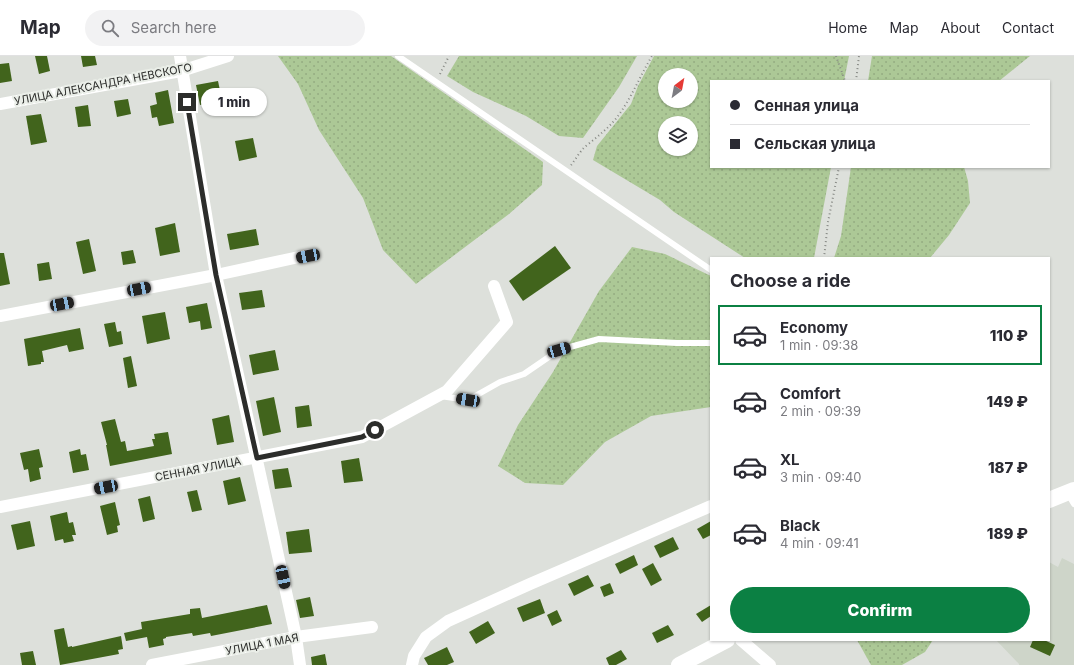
<!DOCTYPE html>
<meta charset="utf-8">
<style>
:root{--surface:#fff;--page:#f2f2f3;--text:#2b2b33;--muted:#7c7c81;--line:#e1e1e2;--accent:#0b8043}
body{margin:0;font-family:Inter,sans-serif;background:var(--page);color:var(--text);height:100vh;display:flex;flex-direction:column;font-size:15px;white-space:nowrap}
*{box-sizing:border-box;margin:0}
p{font-size:13px;color:var(--muted)}
.icon{flex:none;width:22px;height:22px;fill:none;stroke:currentColor;stroke-width:2;stroke-linecap:round;stroke-linejoin:round}
.map{position:relative;flex:1;overflow:hidden}
.side{position:absolute;left:710px;top:201px;width:340px;height:384px;display:flex;flex-direction:column;background:var(--surface);border-radius:0px;box-shadow:0 1px 3px #0004}
.side>*{flex:none}
.hud{position:absolute;left:710px;top:24px;width:340px;height:88px;border-radius:0px;box-shadow:0 1px 3px #0004;display:grid;align-content:center;height:88px;padding:0 20px;background:var(--surface)}
.needle{width:26px;rotate:32deg}
.buttons{position:absolute;left:658px;top:12px;display:grid;gap:8px}
.buttons a{display:grid;place-items:center;width:40px;height:40px;border-radius:50%;background:var(--surface);box-shadow:0 1px 3px #0004;font-size:20px}
.end{position:absolute;width:18px;height:18px;margin:-9px;border:5px solid #2c2d2b;background:#fff;box-shadow:0 0 0 2px #fff}
.from{border-radius:50%}
.bubble{position:absolute;height:28px;border-radius:14px;background:var(--surface);box-shadow:0 1px 3px #0004;font-size:13px;font-weight:800;line-height:28px;text-align:center}
.car{position:absolute;width:12px;height:24px;margin:-12px -6px;border-radius:5px;box-shadow:0 0 3px 1px #0007;background:linear-gradient(#222 24%,#8ab4d8 0 40%,#222 0 76%,#8ab4d8 0 86%,#222 0)}
.hud b{display:flex;align-items:center;gap:14px;height:38px;font-size:15px}
.hud b+b{border-top:1px solid var(--line)}
.hud i{width:10px;height:10px;background:var(--text)}
ul{padding:0;list-style:none}
li{display:flex;align-items:center;gap:12px;height:60px;margin:0 8px 6px;padding:0 12px;border:2px solid transparent;border-radius:0px}
li div{flex:1}
li b{display:block;font-size:15px}
li em{font-style:normal;font-weight:800}
li.on{border-color:var(--accent)}
li>.icon{width:36px;height:36px;stroke-width:1.5}
h2{padding:0 20px;font-size:18px;line-height:48px}
.action{display:flex;gap:8px;margin-top:auto;padding:8px 20px}
.action a{flex:1;height:46px;border-radius:24px;background:var(--accent);color:#fff;font-size:16px;font-weight:800;line-height:46px;text-align:center}
header{display:flex;align-items:center;gap:24px;box-sizing:border-box;height:56px;padding:0 20px;background:var(--surface);border-bottom:1px solid var(--line)}
header strong{font-size:19px}
nav{display:flex;gap:22px;margin-inline-start:auto;font-size:14px}
.search{width:280px;height:36px;background:var(--page);display:flex;align-items:center;gap:10px;box-sizing:border-box;padding:0 14px;border-radius:22px;color:var(--muted);font-size:15px}
.map>svg:first-child{display:block}
.built{fill:#ced5c9}
.grass{fill:url(#grass-dots);fill-rule:evenodd}
.building{fill:#41641c}
.lines{fill:none;stroke-linecap:round;stroke-linejoin:round}
.path{stroke:#868884;stroke-width:2;stroke-dasharray:1 3;stroke-linecap:butt}
.lane{stroke:#fff;stroke-width:6}
.street{stroke:#fff;stroke-width:12}
.secondary{stroke:#fff;stroke-width:16}
.route{stroke:#2c2d2b;stroke-width:5}
.labels{text-anchor:middle;dominant-baseline:central;stroke-width:4;stroke-linejoin:round;paint-order:stroke}
.street-label{font-size:11px;fill:#2c2d2b;stroke:#eaeee8}
</style>
<header>
<strong>Map</strong>
<div class="search"><svg class="icon" aria-label="search" viewBox="0 0 24 24"><circle cx="10" cy="10" r="6"/><path d="M15 15l6 6"/></svg>Search here</div>
<nav><a>Home</a><a>Map</a><a>About</a><a>Contact</a></nav>
</header>
<div class="map">
<svg width="1074" height="609" viewBox="0 0 1074 609">
<defs>
<pattern id="grass-dots" width="8" height="8" patternUnits="userSpaceOnUse"><rect width="8" height="8" fill="#acc896"/><path d="M2 2h.1M6 6h.1" fill="none" stroke="#94ac81" stroke-width="1.8" stroke-linecap="round"/></pattern>
</defs>
<rect width="100%" height="100%" fill="#dde0db"/>
<!-- built -->
<path class="built" d="M1062 502 1074 508V609H1019V608L996 584H1049V506L1058 511Z"/>
<!-- grass -->
<g class="grass">
<path d="M278 0H391L543 106 542 129 509 158 416 228 383 194 363 142 319 74 298 28Z"/>
<path d="M459 0H637L619 31 583 82 559 80 526 60 473 36 447 20Z"/>
<path d="M654 0H849L844 25H711V111H831L814 202H745L674 156 660 144 593 104 597 90 631 48 638 30ZM665 19H691V45H665ZM665 67H691V93H665Z"/>
<path d="M872 0H1030L999 25H868Z"/>
<path d="M851 111H964L968 125 970 147 949 179 930 202H834L841 180Z"/>
<path d="M632 191 665 198 711 220V351L651 360 605 386 563 429 525 427 498 410 518 369 553 316 599 235Z"/>
<path d="M857 584H933L925 596 902 609H871Z"/>
</g>
<!-- building -->
<g class="building">
<path d="M35 0H47L50 15 39 18Z"/>
<path d="M81 0H95L97 9 83 11Z"/>
<path d="M9 7 12 25 0 27V8Z"/>
<path d="M218 25 222 44 200 49 196 29Z"/>
<path d="M168 34 174 67 159 70 157 61 152 62 150 50 157 48 155 37Z"/>
<path d="M128 43 131 58 117 61 114 45Z"/>
<path d="M88 49 91 70 78 71 75 51Z"/>
<path d="M41 58 47 86 31 89 26 60Z"/>
<path d="M253 82 257 101 239 105 235 85Z"/>
<path d="M175 167 180 196 160 200 155 172Z"/>
<path d="M256 173 259 189 230 194 227 178Z"/>
<path d="M89 183 96 215 83 218 76 186Z"/>
<path d="M555 190 571 212 523 245 509 225Z"/>
<path d="M133 194 136 207 123 209 121 196Z"/>
<path d="M0 197H4L10 228 0 230Z"/>
<path d="M49 206 52 223 39 225 37 208Z"/>
<path d="M262 234 265 251 242 254 239 237Z"/>
<path d="M207 247 212 272 201 274 200 265 189 267 186 251Z"/>
<path d="M165 256 170 283 147 288 142 260Z"/>
<path d="M115 266 117 276 121 275 123 288 109 291 104 268Z"/>
<path d="M80 272 84 293 69 296 67 289 42 295 44 306H41V308L28 310 24 283Z"/>
<path d="M275 294 279 314 253 319 249 299Z"/>
<path d="M131 300 137 330 128 332 123 302Z"/>
<path d="M274 341 281 376 263 380 256 345Z"/>
<path d="M309 349 312 370 297 372 295 351Z"/>
<path d="M229 359 234 386 217 389 212 363Z"/>
<path d="M115 363 121 386 125 385 127 395 154 390 152 383H155L154 378 168 376 172 398 110 410 106 389H107L101 366Z"/>
<path d="M39 393 43 411 39 412 41 423 30 426 28 413 24 414 20 397Z"/>
<path d="M80 393 81 399 86 398 89 414 73 417 69 396Z"/>
<path d="M359 402 363 425 344 427 341 405Z"/>
<path d="M288 412 292 431 275 433 272 414Z"/>
<path d="M240 421 246 445 228 449 223 425Z"/>
<path d="M197 434 202 454 192 456 187 436Z"/>
<path d="M150 440 155 463 143 466 138 443Z"/>
<path d="M115 446 120 469 117 470 118 476 107 479 100 450Z"/>
<path d="M67 456 69 467 73 466 76 479H72L74 485 64 487 63 483 55 485 50 460Z"/>
<path d="M30 465 35 490 17 494 11 469Z"/>
<path d="M711 465V479L703 483 697 473Z"/>
<path d="M309 473 312 496 289 498 286 476Z"/>
<path d="M673 481 679 493 660 502 654 490Z"/>
<path d="M634 499 638 509 620 518 615 508Z"/>
<path d="M653 507 662 524 651 530 642 513Z"/>
<path d="M588 519 594 530 574 540 568 528Z"/>
<path d="M610 527 614 537 604 541 600 531Z"/>
<path d="M310 541 314 560 300 562 296 544Z"/>
<path d="M540 543 545 557 523 566 517 552Z"/>
<path d="M267 549 272 568 211 580 210 577 193 580 192 577 166 581V582L163 583 164 589 149 592 147 581 126 585 124 577 142 573 141 566 190 558V553L200 552 202 562Z"/>
<path d="M711 549V560L702 566 696 558Z"/>
<path d="M557 554 562 565 552 570 547 559Z"/>
<path d="M488 565 495 577 476 588 469 576Z"/>
<path d="M668 569 674 579 657 587 652 577Z"/>
<path d="M64 572 68 591 72 590V591L121 580 123 593 118 594 119 598 60 609 54 574Z"/>
<path d="M1033 584H1044L1055 589 1050 600 1030 591Z"/>
<path d="M447 591 454 606 447 609H428L424 602Z"/>
<path d="M621 594 627 603 616 609H609L606 602Z"/>
<path d="M33 595 36 609H22L20 597Z"/>
<path d="M325 598 327 609H312L311 601Z"/>
</g>
<g class="lines">
<!-- path -->
<g class="path">
<path d="M836 0 845 25"/>
<path d="M440 18 449 0"/>
<path d="M856 25 859 0"/>
<path d="M571 109C576 103 580 95 586 90 598 80 609 72 618 60 632 41 640 20 652 0"/>
<path d="M824 202 828 166 839 111"/>
</g>
<!-- lane -->
<g class="lane">
<path d="M398 0 711 214"/>
<path d="M440 340 468 344 500 326 524 318 559 294 599 283 677 287H711"/>
<path d="M1068 438 1074 448"/>
</g>
<!-- street -->
<g class="street">
<path d="M180 0 216 219 296 581 300 609"/>
<path d="M0 48 181 15 228 0"/>
<path d="M0 260 216 219 308 199"/>
<path d="M0 451 362 381 447 335 507 266 494 230"/>
<path d="M741 584 770 609"/>
<path d="M152 609 296 581 372 571"/>
<path d="M412 609 414 600 426 581 448 565 530 528 711 450"/>
</g>
<!-- secondary -->
<g class="secondary">
<path d="M1049 444 1074 434"/>
<path d="M679 609 727 584"/>
</g>
</g>
<g class="lines">
<!-- route -->
<path class="route" d="M187 46 216 219 257 402 362 381 375 374"/>
</g>
<g class="labels">
<!-- street labels -->
<g class="street-label">
<text transform="translate(103 28) rotate(-11)">УЛИЦА АЛЕКСАНДРА НЕВСКОГО</text>
<text transform="translate(198 413) rotate(-11)">СЕННАЯ УЛИЦА</text>
<text transform="translate(262 588) rotate(-11)">УЛИЦА 1 МАЯ</text>
</g>
</g>
</svg>
<div class="buttons">
<a><svg class="needle" viewBox="-14 -14 28 28"><path d="M0-13l5 13h-10z" fill="#e53935"/><path d="M0 13l5-13h-10z" fill="#7c7c81"/></svg></a>
<a><svg class="icon" aria-label="layers" viewBox="0 0 24 24"><path d="M12 4l9 5-9 5-9-5zM3 14l9 5 9-5"/></svg></a>
</div>
<i class="end from" style="left:375px;top:374px"></i>
<i class="end" style="left:187px;top:46px"></i>
<div class="bubble" style="left:201px;top:32px;width:66px">1 min</div>
<i class="car" style="left:308px;top:200px;rotate:259deg"></i>
<i class="car" style="left:139px;top:233px;rotate:79deg"></i>
<i class="car" style="left:62px;top:248px;rotate:79deg"></i>
<i class="car" style="left:559px;top:294px;rotate:74deg"></i>
<i class="car" style="left:468px;top:344px;rotate:279deg"></i>
<i class="car" style="left:106px;top:431px;rotate:259deg"></i>
<i class="car" style="left:283px;top:521px;rotate:168deg"></i>
<div class="hud">
<b><i class="from"></i>Сенная улица</b>
<b><i></i>Сельская улица</b>
</div>
<section class="side">
<h2>Choose a ride</h2>
<ul>
<li class="on"><svg class="icon" aria-label="car" viewBox="0 0 24 24"><path d="M5 17H2v-5l4-1 3-4h7l3 4 3 1v5h-3M9 17h6M6 11h13"/><circle cx="7" cy="17" r="2"/><circle cx="17" cy="17" r="2"/></svg><div><b>Economy</b><p>1 min · 09:38</p></div><em>110 ₽</em></li>
<li><svg class="icon" aria-label="car" viewBox="0 0 24 24"><path d="M5 17H2v-5l4-1 3-4h7l3 4 3 1v5h-3M9 17h6M6 11h13"/><circle cx="7" cy="17" r="2"/><circle cx="17" cy="17" r="2"/></svg><div><b>Comfort</b><p>2 min · 09:39</p></div><em>149 ₽</em></li>
<li><svg class="icon" aria-label="car" viewBox="0 0 24 24"><path d="M5 17H2v-5l4-1 3-4h7l3 4 3 1v5h-3M9 17h6M6 11h13"/><circle cx="7" cy="17" r="2"/><circle cx="17" cy="17" r="2"/></svg><div><b>XL</b><p>3 min · 09:40</p></div><em>187 ₽</em></li>
<li><svg class="icon" aria-label="car" viewBox="0 0 24 24"><path d="M5 17H2v-5l4-1 3-4h7l3 4 3 1v5h-3M9 17h6M6 11h13"/><circle cx="7" cy="17" r="2"/><circle cx="17" cy="17" r="2"/></svg><div><b>Black</b><p>4 min · 09:41</p></div><em>189 ₽</em></li>
</ul>
<div class="action"><a>Confirm</a></div>
</section>
</div>
